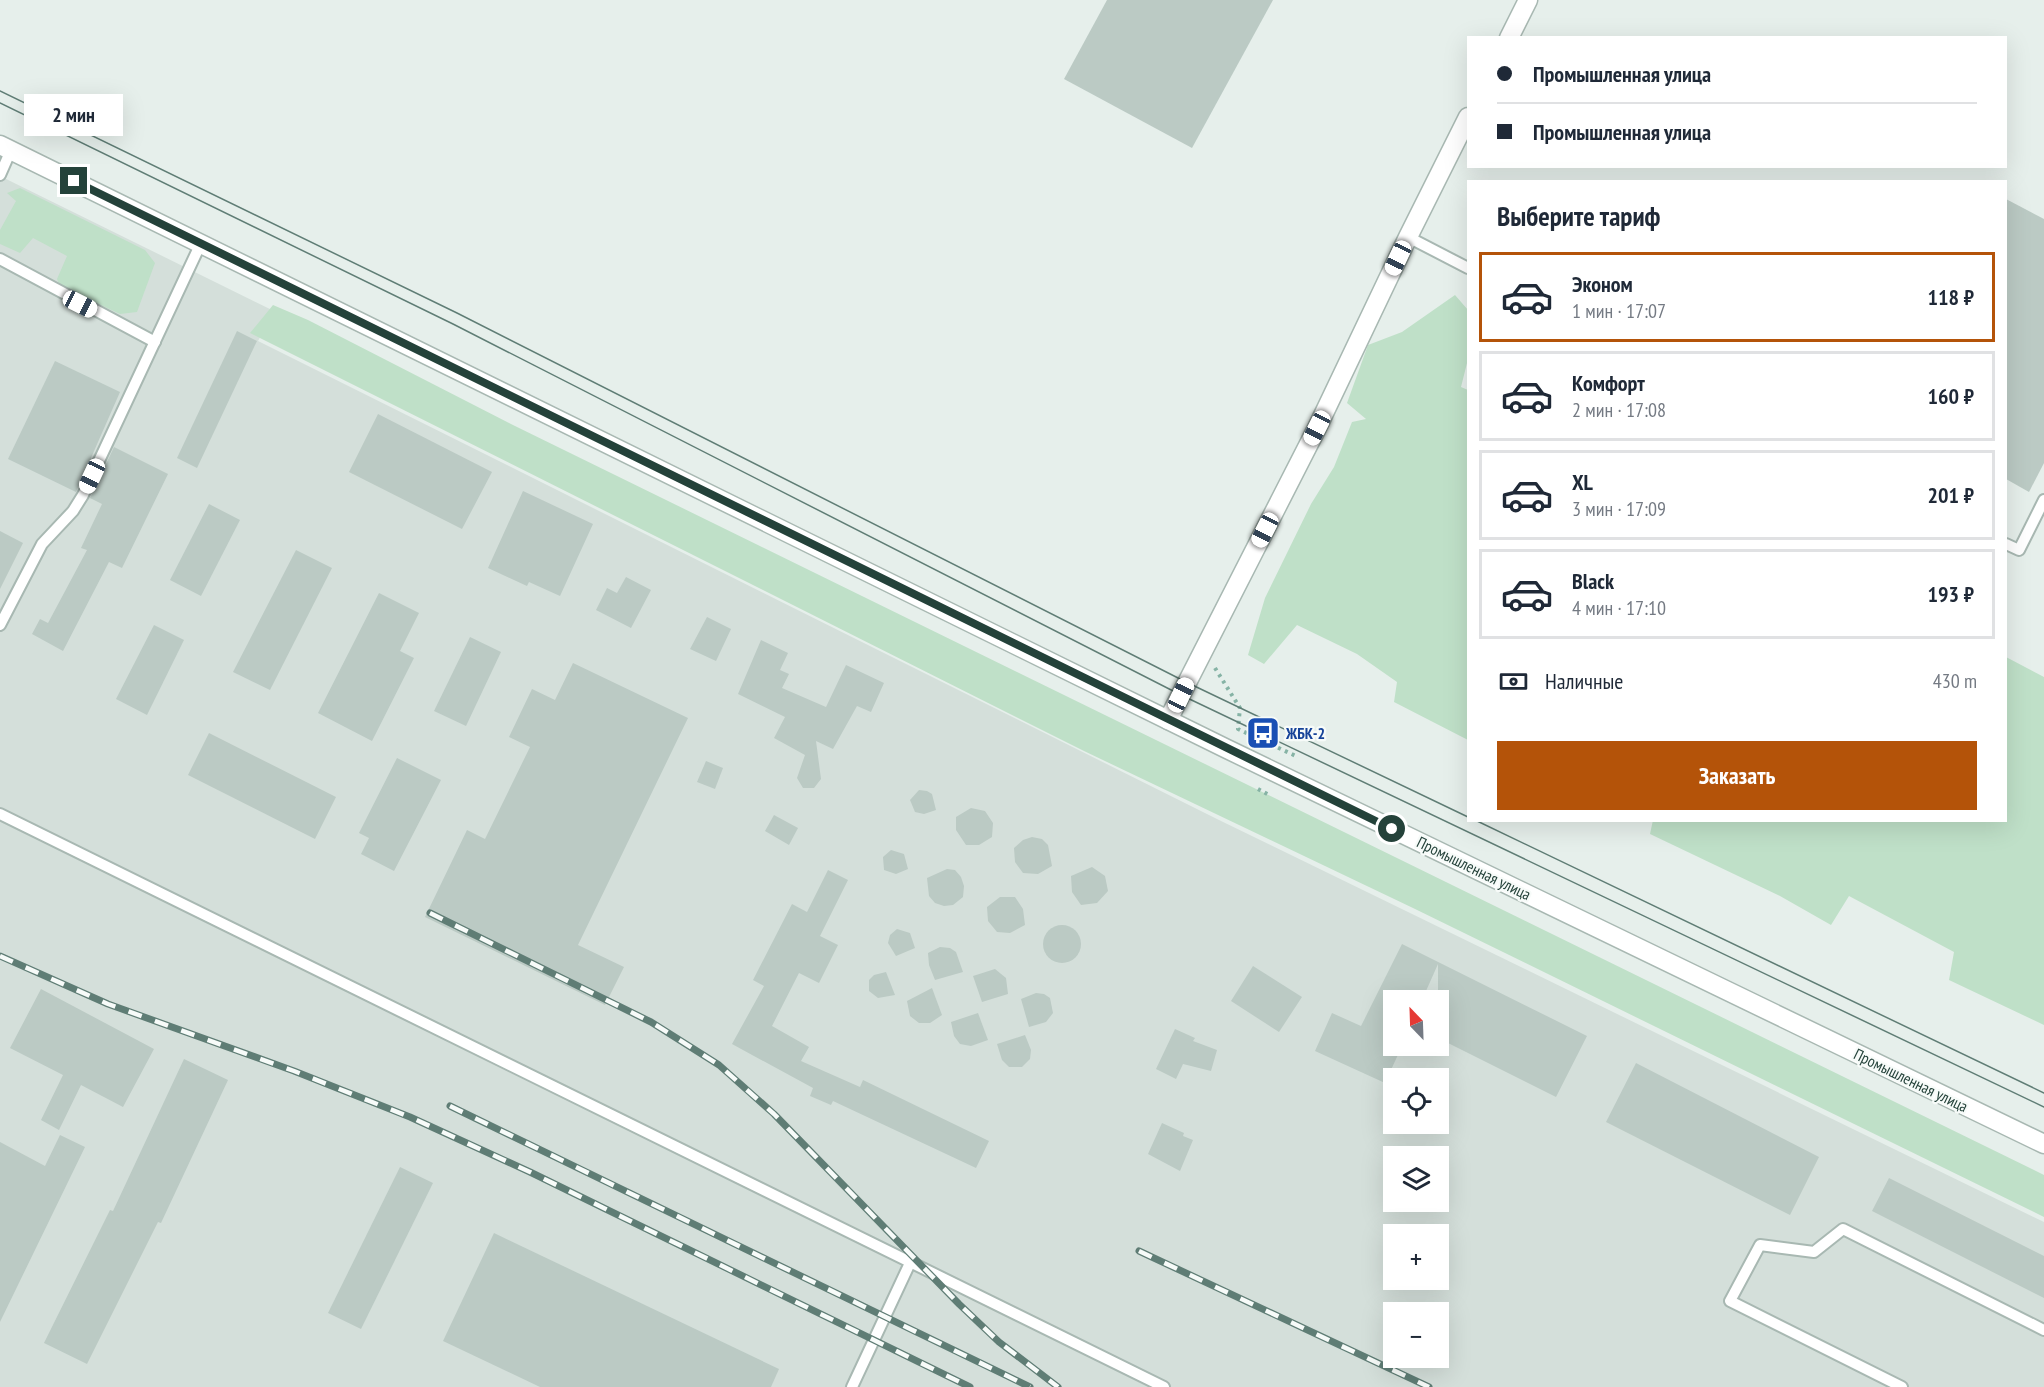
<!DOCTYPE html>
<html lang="ru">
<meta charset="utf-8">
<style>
:root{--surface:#fff;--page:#f2f2f3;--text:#1f2937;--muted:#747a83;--line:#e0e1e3;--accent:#b45309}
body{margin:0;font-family:"PT Sans Narrow",sans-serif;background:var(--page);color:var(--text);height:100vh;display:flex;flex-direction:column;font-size:22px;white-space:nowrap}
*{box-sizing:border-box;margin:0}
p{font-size:20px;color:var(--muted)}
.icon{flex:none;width:33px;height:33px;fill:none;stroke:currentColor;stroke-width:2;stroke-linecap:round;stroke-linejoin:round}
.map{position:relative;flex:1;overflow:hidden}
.side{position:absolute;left:1467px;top:180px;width:540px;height:642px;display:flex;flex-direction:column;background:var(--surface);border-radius:0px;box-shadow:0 6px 24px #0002}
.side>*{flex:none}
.top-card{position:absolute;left:1467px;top:36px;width:540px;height:132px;border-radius:0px;box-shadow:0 6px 24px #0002;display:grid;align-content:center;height:132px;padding:0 30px;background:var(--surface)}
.needle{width:39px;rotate:337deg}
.tools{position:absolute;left:1383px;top:990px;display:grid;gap:12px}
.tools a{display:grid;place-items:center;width:66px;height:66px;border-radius:0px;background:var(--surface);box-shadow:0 6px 24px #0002;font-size:30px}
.end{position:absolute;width:27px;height:27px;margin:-14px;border:8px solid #24423a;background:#fff;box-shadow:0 0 0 3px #fff}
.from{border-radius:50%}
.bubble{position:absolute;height:42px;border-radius:0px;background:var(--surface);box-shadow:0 6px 24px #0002;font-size:20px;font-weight:700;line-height:42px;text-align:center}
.car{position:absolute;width:18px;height:36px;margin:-18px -9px;border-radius:8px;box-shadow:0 0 4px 2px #0007;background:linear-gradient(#fff 24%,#345 0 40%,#fff 0 76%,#345 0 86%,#fff 0)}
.top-card b{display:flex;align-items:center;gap:21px;height:57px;font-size:22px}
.top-card b+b{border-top:2px solid var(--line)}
.top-card i{width:15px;height:15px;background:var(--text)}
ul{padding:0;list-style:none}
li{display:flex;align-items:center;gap:18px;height:90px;margin:0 12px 9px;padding:0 18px;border:3px solid var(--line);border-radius:0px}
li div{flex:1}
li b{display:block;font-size:22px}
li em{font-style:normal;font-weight:700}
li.current{border-color:var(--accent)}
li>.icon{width:54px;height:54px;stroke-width:1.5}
h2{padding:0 30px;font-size:27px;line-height:72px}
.pay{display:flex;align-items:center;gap:15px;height:66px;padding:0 30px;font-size:22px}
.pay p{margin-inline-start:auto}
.action{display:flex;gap:12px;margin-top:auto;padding:12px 30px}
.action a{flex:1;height:69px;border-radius:0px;background:var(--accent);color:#fff;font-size:24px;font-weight:700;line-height:69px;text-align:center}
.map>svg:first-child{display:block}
.built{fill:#d4dfda;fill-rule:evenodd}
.green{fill:#bfe0c8}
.building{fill:#bbcac4}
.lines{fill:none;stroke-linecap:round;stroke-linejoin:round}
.service-casing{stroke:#a8b8b2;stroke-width:14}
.minor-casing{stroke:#a8b8b2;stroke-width:21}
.tertiary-casing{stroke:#a8b8b2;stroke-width:21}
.path{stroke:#86b3a5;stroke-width:4;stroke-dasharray:3 4.5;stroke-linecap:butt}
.service{stroke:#fff;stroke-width:10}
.minor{stroke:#fff;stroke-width:18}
.tertiary{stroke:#fff;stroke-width:18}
.tram{stroke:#5f7d75;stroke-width:1.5}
.rail-casing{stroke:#5f7d75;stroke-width:7}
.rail{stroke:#f7fbf9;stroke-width:4.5;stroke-dasharray:14;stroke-linecap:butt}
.route{stroke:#24423a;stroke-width:8}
.labels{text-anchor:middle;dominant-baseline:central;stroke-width:4.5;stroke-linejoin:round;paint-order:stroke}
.transit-label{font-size:16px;font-weight:bold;fill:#164399;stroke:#f7fbf9;text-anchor:start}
.street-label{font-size:16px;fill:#24423a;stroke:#f7fbf9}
</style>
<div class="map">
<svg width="2044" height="1387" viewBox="0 0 2044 1387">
<rect width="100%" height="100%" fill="#e6efeb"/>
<!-- built -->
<path class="built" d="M0 176 274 311 258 341 1219 820 2044 1222V1387H0ZM1394 1000H1438V1046H1394ZM1394 1078H1438V1124H1394ZM1394 1156H1438V1202H1394ZM1394 1234H1438V1280H1394ZM1394 1312H1438V1358H1394Z"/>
<!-- green -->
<g class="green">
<path d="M20 188 145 250 155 263 137 312 120 314 60 286 57 279 67 256 33 238 20 253 0 244V230L16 201 7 193Z"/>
<path d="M1455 295 1468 310V359L1461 387 1468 390V740L1394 702 1397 682 1357 654 1297 625 1264 664 1248 655 1265 598 1311 504 1334 467 1352 422 1366 419 1347 403 1368 345 1402 332Z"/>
<path d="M273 305 308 320 515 426 2044 1175V1217L1413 908 1084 751 250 333Z"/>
<path d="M2006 657 2044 677V1025L1949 980 1954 952 1849 896 1831 925 1780 896 1650 834 1653 820H2006Z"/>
</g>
<!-- building -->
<g class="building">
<path d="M1107 0H1273L1192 148 1064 79Z"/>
<path d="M2006 199 2044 219V463L2029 492 2006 479Z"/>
<path d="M237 331 257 341 197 468 177 458Z"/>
<path d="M55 361 120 392 76 492 8 459Z"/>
<path d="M378 414 492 472 462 529 349 472Z"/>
<path d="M114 447 168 474 122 568 109 562 63 651 32 634 40 619 48 623 87 550 81 548 102 504 90 498Z"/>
<path d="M523 491 593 524 560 596 529 582 527 586 488 568Z"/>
<path d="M209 504 240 520 201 596 170 580Z"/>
<path d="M0 531 23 543 0 589Z"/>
<path d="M296 550 332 568 270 690 233 672Z"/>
<path d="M626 577 651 590 631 628 596 610 607 588 617 593Z"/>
<path d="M379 593 419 613 400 651 414 658 372 741 318 713Z"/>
<path d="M707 617 731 629 716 661 690 649Z"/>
<path d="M154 625 184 640 147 715 116 699Z"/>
<path d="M470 637 501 652 466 726 434 711Z"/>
<path d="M761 640 788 653 780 670 789 674 782 688 826 707 846 665 884 683 871 712 857 706 833 749 816 741 821 779 814 788H803L797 778 805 755 774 738 785 717 738 694Z"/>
<path d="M573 663 688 718 578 945 624 967 605 1005 425 917 467 830 485 839 530 747 509 737 532 689 555 700Z"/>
<path d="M209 733 336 797 315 839 188 775Z"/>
<path d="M397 758 441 780 394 871 361 854 369 838 359 833Z"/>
<path d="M706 761 723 768 715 789 697 782Z"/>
<path d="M919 790 927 791 932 794 936 810 924 814 915 812 910 800Z"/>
<path d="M971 808 985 811 993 823 992 837 979 845H966L956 830V817Z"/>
<path d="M774 815 798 828 789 845 765 831Z"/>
<path d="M1032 837 1042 839 1048 845 1052 866 1038 874 1023 873 1015 862 1014 848 1023 840Z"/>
<path d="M891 850 904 854 908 869 896 874 884 870 883 857Z"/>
<path d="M1092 867 1105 876 1108 891 1097 903 1081 905 1072 892 1071 876Z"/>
<path d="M947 869 955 870 961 877 964 886 963 897 953 905 944 906 935 903 929 896 927 878Z"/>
<path d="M828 870 848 880 820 936 838 945 819 983 799 973 772 1026 809 1047 801 1061 860 1087 863 1080 989 1141 976 1168 833 1101 831 1105 810 1096 813 1088 732 1044 764 986 753 980 792 904 807 912Z"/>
<path d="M1000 897H1015L1023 909 1025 925 1010 933 997 932 988 921 987 907Z"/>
<circle cx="1062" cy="944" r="19"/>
<path d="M897 929 910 933 915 948 896 956 888 943 890 935Z"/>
<path d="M1402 944 1587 1036 1556 1097 1438 1038V964L1422 1000H1394V1046H1402L1385 1083 1315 1051 1332 1013 1361 1026Z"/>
<path d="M940 947 950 948 956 952 963 972 935 980 929 965 928 953Z"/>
<path d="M1253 966 1302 997 1279 1032 1231 1001Z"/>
<path d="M995 969 1006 978 1008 994 982 1002 973 976Z"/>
<path d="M886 972 895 995 878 998 869 991V980L874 975Z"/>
<path d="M932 988 942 1015 930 1023H919L910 1016 907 1001Z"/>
<path d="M41 989 154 1049 123 1107 81 1085 59 1130 41 1120 63 1075 10 1048Z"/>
<path d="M1036 993 1044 994 1050 998 1053 1013 1046 1022 1029 1027 1021 999Z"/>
<path d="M978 1013 988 1040 971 1046 960 1044 954 1036 951 1022Z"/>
<path d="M1175 1029 1195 1038 1193 1041 1217 1050 1211 1071 1183 1064 1176 1079 1156 1069Z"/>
<path d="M1025 1035 1031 1050 1030 1059 1022 1067H1009L1002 1060 997 1044Z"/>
<path d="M184 1059 228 1080 161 1223 158 1222 87 1364 44 1343 110 1210 113 1211Z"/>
<path d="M1636 1063 1819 1157 1790 1215 1606 1122Z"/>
<path d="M1162 1123 1184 1133 1183 1136 1193 1140 1180 1171 1148 1154Z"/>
<path d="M60 1135 85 1147 0 1322V1142L45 1166Z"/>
<path d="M400 1167 433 1183 361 1329 328 1313Z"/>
<path d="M1889 1178 2044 1256V1298L1872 1211Z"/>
<path d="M494 1233 779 1369 771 1387H540L443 1341Z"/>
</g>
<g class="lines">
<defs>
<g id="service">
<path d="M0 175 11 150"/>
<path d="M1408 237 1468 268"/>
<path d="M0 259 155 342"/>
<path d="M2006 544 2019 550 2044 500"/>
<path d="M0 625 42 544 73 511 83 495 201 243"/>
<path d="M0 814 1164 1387"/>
<path d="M852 1387 910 1263"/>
<path d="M1902 1387 1730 1301 1760 1245 1814 1252 1843 1229 2044 1330"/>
</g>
<g id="minor">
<path d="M1509 38 1528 0"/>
<path d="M1168 720 1317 428 1408 237 1468 117"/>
</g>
<path id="tertiary" d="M0 145 1227 749 2044 1144"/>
</defs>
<!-- service casing -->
<use href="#service" class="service-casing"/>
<!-- minor casing -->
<use href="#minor" class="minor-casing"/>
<!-- tertiary casing -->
<use href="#tertiary" class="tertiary-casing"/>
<!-- path -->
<g class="path">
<path d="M1215 668 1240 708 1238 729 1298 757"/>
<path d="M1258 789 1269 795"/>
</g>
<!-- service -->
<use href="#service" class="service"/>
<!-- minor -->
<use href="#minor" class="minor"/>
<!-- tertiary -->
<use href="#tertiary" class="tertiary"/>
<!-- tram -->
<g class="tram">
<path d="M0 91 457 313 1186 682 1468 817"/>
<path d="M0 103 453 324 1181 695 2044 1107"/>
<path d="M1475 820 2044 1093"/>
</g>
<defs>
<g id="rail">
<path d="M430 913 651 1022 719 1065 774 1114 959 1304 999 1342 1058 1387"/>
<path d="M0 956 108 1004 294 1071 410 1117 530 1172 970 1387"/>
<path d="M450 1106 1030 1387"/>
<path d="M1139 1251 1429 1387"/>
</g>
</defs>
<!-- rail casing -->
<use href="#rail" class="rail-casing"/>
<!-- rail -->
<use href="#rail" class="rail"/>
</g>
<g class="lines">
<!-- route -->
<path class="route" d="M74 181 1392 829"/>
</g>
<!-- icons -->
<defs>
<symbol id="bus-square" viewBox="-11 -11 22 22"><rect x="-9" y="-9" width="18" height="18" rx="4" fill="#1a4fb4" stroke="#f7fbf9"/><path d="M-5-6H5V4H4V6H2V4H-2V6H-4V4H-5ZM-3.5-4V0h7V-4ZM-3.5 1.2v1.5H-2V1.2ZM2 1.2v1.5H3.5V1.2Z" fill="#fff"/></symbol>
</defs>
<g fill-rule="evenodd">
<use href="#bus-square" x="1244" y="714" width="38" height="38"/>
</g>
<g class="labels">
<!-- transit labels -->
<g class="transit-label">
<text x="1286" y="733">ЖБК-2</text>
</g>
<!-- street labels -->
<g class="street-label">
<text transform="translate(1474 868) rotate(26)">Промышленная улица</text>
<text transform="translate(1911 1080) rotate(26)">Промышленная улица</text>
</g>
</g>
</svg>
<div class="tools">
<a><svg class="needle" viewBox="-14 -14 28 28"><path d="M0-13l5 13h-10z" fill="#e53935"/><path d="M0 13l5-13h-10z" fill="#747a83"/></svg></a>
<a><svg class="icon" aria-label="locate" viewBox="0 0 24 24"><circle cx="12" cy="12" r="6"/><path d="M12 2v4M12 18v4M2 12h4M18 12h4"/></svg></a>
<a><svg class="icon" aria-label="layers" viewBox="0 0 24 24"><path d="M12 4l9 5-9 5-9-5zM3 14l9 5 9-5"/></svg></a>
<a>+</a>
<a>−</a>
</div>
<i class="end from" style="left:1392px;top:829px"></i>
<i class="end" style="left:74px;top:181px"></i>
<div class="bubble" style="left:24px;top:94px;width:99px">2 мин</div>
<i class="car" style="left:1398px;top:258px;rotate:205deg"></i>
<i class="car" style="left:80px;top:304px;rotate:117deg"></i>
<i class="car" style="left:1317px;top:428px;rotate:207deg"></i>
<i class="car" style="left:92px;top:476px;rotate:205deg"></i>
<i class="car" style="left:1265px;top:530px;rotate:207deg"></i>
<i class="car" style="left:1181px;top:695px;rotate:25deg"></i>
<div class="top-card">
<b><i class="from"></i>Промышленная улица</b>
<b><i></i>Промышленная улица</b>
</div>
<section class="side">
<h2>Выберите тариф</h2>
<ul>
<li class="current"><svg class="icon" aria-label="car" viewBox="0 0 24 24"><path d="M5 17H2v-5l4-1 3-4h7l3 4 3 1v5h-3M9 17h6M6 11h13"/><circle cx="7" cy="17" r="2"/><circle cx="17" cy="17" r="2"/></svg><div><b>Эконом</b><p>1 мин · 17:07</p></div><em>118 ₽</em></li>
<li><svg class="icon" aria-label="car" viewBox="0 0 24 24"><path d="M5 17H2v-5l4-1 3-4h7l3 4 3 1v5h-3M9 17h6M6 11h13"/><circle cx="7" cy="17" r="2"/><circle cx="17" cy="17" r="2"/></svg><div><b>Комфорт</b><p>2 мин · 17:08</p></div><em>160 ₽</em></li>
<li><svg class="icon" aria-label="car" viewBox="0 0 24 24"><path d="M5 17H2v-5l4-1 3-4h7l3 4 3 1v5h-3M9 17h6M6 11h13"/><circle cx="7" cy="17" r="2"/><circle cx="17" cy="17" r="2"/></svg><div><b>XL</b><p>3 мин · 17:09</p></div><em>201 ₽</em></li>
<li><svg class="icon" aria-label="car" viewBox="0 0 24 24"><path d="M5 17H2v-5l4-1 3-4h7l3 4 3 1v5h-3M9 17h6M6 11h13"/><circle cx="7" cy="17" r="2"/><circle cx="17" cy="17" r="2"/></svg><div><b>Black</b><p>4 мин · 17:10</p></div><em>193 ₽</em></li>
</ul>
<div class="pay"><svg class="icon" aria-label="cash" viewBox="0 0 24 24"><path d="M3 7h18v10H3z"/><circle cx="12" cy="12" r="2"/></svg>Наличные<p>430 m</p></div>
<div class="action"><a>Заказать</a></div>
</section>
</div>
